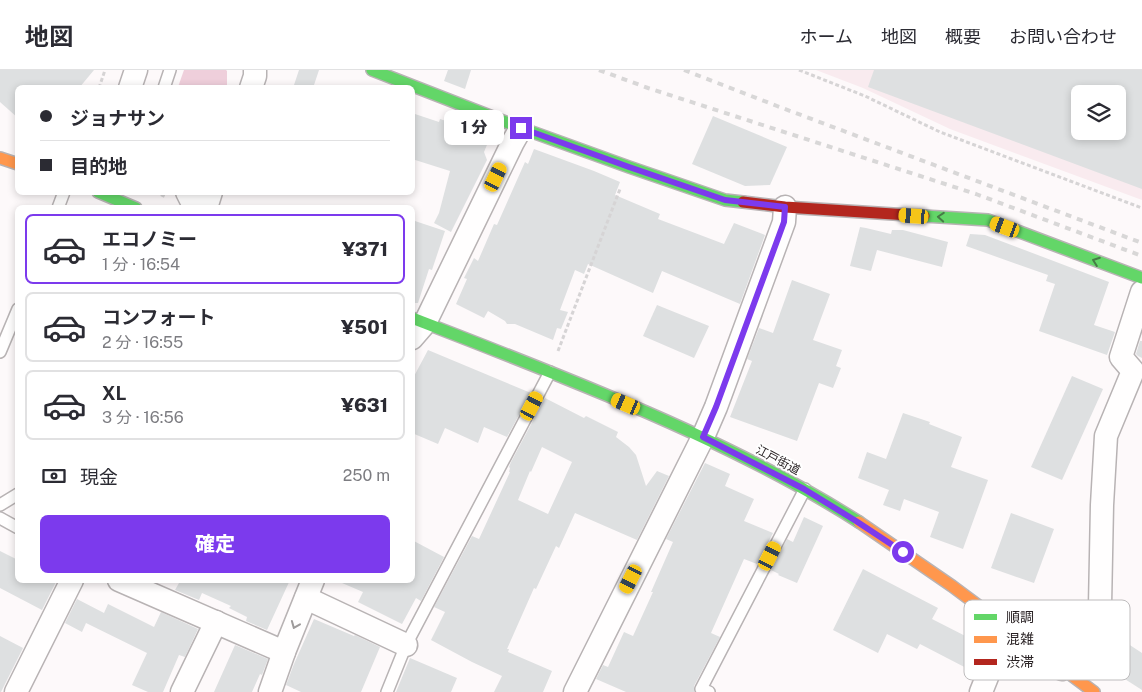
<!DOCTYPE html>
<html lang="ja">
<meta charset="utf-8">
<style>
:root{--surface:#fff;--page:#f7f7f7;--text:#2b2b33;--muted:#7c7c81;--line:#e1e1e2;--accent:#7c3aed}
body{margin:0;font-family:"Public Sans","Noto Sans JP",sans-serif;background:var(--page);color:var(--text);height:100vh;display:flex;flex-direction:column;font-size:19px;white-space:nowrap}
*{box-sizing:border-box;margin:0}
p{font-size:16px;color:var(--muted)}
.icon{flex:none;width:28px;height:28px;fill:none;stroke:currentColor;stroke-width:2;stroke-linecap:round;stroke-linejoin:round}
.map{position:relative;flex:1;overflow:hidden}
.details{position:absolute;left:15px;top:135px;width:400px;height:378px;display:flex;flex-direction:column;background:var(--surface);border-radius:8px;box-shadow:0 2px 8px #0003}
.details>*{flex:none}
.hud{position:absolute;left:15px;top:15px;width:400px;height:110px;border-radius:8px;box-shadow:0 2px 8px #0003;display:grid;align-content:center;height:110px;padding:0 25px;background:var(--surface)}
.controls{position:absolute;left:1071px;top:15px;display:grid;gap:10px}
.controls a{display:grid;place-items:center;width:55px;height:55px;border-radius:8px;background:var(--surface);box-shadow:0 2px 8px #0003;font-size:25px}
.end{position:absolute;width:22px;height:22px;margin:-11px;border:6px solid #7c3aed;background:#fff;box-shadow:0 0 0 2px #fff}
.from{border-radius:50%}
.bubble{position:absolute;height:35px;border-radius:8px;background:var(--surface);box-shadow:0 2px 8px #0003;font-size:16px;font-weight:800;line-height:35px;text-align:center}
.car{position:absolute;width:15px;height:30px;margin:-15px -8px;border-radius:6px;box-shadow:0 0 4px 1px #0007;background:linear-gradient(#f5c518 24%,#345 0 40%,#f5c518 0 76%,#345 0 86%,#f5c518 0)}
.hud b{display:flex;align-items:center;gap:18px;height:48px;font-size:19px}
.hud b+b{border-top:1px solid var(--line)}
.hud i{width:12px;height:12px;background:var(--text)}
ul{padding:9px 0 0;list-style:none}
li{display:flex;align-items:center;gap:15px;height:70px;margin:0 10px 8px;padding:0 15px;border:2px solid var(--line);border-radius:8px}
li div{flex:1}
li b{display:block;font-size:19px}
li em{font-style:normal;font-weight:800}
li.on{border-color:var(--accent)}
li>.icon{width:45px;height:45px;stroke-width:1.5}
.pay{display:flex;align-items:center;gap:12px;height:55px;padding:0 25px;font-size:19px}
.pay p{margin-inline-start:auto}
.action{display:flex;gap:10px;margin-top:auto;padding:10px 25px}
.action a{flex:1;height:58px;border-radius:8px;background:var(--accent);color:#fff;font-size:20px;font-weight:800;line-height:58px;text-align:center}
header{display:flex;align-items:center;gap:30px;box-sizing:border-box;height:70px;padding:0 25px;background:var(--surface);border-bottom:1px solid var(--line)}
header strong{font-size:24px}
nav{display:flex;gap:28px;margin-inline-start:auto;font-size:18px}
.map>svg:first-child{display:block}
.built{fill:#f9ebef;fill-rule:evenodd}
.forest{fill:#efcfdb}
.building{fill:#dee0e1;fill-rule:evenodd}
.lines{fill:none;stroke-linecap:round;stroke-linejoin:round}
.lane-casing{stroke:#b8b3b4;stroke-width:14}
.street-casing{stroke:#b8b3b4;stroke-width:25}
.fast-casing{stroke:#b8b3b4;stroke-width:14}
.slow-casing{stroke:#b8b3b4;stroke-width:14}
.jam-casing{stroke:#b8b3b4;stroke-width:14}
.path{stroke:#d6d4d5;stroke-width:3;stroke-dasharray:4 2.5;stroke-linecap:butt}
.lane{stroke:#fffefe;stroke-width:11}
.street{stroke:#fffefe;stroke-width:22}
.fast{stroke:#63d668;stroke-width:11}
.slow{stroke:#ff974d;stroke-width:11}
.jam{stroke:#b3261e;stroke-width:11}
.rail{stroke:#d8d7d7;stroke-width:4;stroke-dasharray:6 6;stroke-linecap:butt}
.oneway{stroke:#467c46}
.oneway2{stroke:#9e9b9b}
.route{stroke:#7c3aed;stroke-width:6}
.labels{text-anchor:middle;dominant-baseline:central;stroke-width:4;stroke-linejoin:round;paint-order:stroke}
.street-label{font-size:12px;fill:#282123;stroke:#fff}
.key{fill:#fff;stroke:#bebcbd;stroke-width:1}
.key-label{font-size:14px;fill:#282123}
</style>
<header>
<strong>地図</strong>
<nav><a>ホーム</a><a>地図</a><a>概要</a><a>お問い合わせ</a></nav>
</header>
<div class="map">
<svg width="1142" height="622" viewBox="0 0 1142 622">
<rect width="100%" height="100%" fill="#fdf9fa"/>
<!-- built -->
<path class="built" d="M816 0H1142V130L950 59 863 18ZM1080 24H1118V61H1080Z"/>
<!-- forest -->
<path class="forest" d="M184 0H226L227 1V15L225 17H178Z"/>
<!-- building -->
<g class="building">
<path d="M0 0H94L79 18H18V48L0 32Z"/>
<path d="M299 0H319L313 18H293Z"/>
<path d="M448 0H471L465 19 444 11Z"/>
<path d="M874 0H1142V119L868 17ZM1080 24H1118V61H1080Z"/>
<path d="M412 43 439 52 440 49 461 56 460 58 489 70 484 82 487 90 451 162 434 153 439 143 450 101 412 89Z"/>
<path d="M713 46 787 77 770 115 745 116 692 94Z"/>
<path d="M534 79 594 101 620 112 615 125 660 144 658 149 724 174 734 153 765 165 740 234 662 201 653 223 588 194 584 204 575 200 560 240 568 242 561 259 557 258 553 270 515 254H507L505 251 488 241 484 248 456 234 467 209 464 208 474 188 478 191 494 154 497 155 525 92 528 94Z"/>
<path d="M412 150 445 161 432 200 429 199 418 233H412Z"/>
<path d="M860 157 866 158 891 164 892 160H903L948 172 942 197 877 180 871 201 850 196Z"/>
<path d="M970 164 985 165 1109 212 1094 255 1115 262 1107 285 1039 261 1055 214 1046 211 1048 205 966 176Z"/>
<path d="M792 210 830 224 813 270 842 280 836 296 841 298 833 318 819 313 797 371 730 347 752 291 747 289 759 258 773 263Z"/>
<path d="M657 235 709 256 694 288 643 266Z"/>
<path d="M1140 271H1142V288L1138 286 1136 284Z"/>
<path d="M428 280 531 323 507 367 484 357 478 373 445 358 438 374 412 363V310Z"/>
<path d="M1072 306 1103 319 1062 410 1031 397Z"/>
<path d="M545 328 584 348 586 346 618 362 616 367 629 377 636 385 646 416 657 401 669 406 637 470 575 443 559 478 556 476 536 519 534 518 507 579H509L508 582 552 601 543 622H494L502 606 472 592 431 570 445 542 434 537 472 466 479 469 510 402H509L510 398 509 397 511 392ZM542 377 572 392 548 444 518 430 530 401 531 402Z"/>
<path d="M903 343 930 352 929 354 962 367 951 397 988 410 963 479 930 467 939 442 904 429 900 441 883 435 889 420 858 408 867 382 886 389Z"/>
<path d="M705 393 730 404 725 416 754 429 744 451 773 463 757 494 744 489 711 563 720 567 694 616V622H626L596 609 603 595 608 597 624 562 633 566 653 522H651L673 472 666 469Z"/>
<path d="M1011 443 1054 459 1034 513 991 498Z"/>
<path d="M804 447 823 456 797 513 778 505 779 504 771 500 787 469 793 472Z"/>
<path d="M412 470 444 487 421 531 416 528 402 554 358 532 363 522 335 510H412Z"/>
<path d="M0 481 18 490V510H57L42 540 0 518Z"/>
<path d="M863 499 938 538 932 549 985 576 974 602 920 574 917 579 887 564 878 583 833 560Z"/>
<path d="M171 510H290L267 560 246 551 247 547 229 538 231 536 202 523 199 530 175 520 179 513Z"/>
<path d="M77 529 104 543 108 534 154 557 161 542 198 559 185 587 179 585 163 622H148L132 615 147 583 86 553 82 562 65 553Z"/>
<path d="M314 549 354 566 355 565 380 577 361 622H301L286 615 294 594Z"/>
<path d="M1113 564 1142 583V620L1095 590Z"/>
<path d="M0 566 23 578 1 622H0Z"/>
<path d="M235 575 268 589 262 605 260 604 252 622H214Z"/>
<path d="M410 588 457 608 451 622H396Z"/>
</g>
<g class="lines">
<defs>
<g id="lane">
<path d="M164 18 170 0"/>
<path d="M58 138 64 122"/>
<path d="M0 282 18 239"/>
<path d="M0 435 18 424"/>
<path d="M0 448 18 458"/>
<path d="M387 622 406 575 550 302"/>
<path d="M709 622 701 619 805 419"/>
</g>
<g id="street">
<path d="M130 18 136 0"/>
<path d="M251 18 255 6V0"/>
<path d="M187 122 195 138"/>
<path d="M206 138 211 122"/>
<path d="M412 268 425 253 513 72 521 58"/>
<path d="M119 510 284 582"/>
<path d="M306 528 406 575"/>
<path d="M1062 599 1100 536 1102 435 1106 366 1133 301 1121 287 1142 222"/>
<path d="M16 622 72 510"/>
<path d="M182 622 216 552"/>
<path d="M270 622 284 582 313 510"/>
<path d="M575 622 703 367 716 337 784 152 785 137"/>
<path d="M981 622 1007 557"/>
</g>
<g id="fast">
<path d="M372 0 521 58 629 97 725 130 743 132"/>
<path d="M98 122 136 138"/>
<path d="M924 146 988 150 1142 208"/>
<path d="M412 248C477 273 541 298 606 325 693 361 779 401 859 452"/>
</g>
<g id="slow">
<path d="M0 88 18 94"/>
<path d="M859 452 952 516 1094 622"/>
</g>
<path id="jam" d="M743 132 785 137 924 146"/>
</defs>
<!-- lane casing -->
<use href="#lane" class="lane-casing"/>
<!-- street casing -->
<use href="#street" class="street-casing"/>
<!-- fast casing -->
<use href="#fast" class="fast-casing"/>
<!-- slow casing -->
<use href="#slow" class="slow-casing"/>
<!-- jam casing -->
<use href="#jam" class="jam-casing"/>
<!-- path -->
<g class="path">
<path d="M799 0 865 26 940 62 1142 138"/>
<path d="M99 18 105 0"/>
<path d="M155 122 166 127"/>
<path d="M558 281 620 119"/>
</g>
<!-- lane -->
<use href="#lane" class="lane"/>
<!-- street -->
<use href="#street" class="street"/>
<!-- fast -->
<use href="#fast" class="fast"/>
<!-- slow -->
<use href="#slow" class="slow"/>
<!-- jam -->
<use href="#jam" class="jam"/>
<!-- rail -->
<g class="rail">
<path d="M599 0 648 18 976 124 1142 186"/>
<path d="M684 0 777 36 1142 173"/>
</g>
</g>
<!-- one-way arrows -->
<defs><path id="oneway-chevron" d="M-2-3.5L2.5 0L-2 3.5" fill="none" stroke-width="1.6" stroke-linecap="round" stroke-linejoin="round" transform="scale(1.25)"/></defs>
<g class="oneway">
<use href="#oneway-chevron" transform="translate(941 147) rotate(-176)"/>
<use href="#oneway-chevron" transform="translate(1096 191) rotate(-160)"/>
</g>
<use class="oneway2" href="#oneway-chevron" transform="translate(295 555) rotate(112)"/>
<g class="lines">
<!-- route -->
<path class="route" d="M521 58 629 97 725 130 785 137 784 152 716 337 703 367 804 419 856 451 903 482"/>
</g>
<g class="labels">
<!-- street labels -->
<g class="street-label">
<text transform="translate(778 390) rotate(28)">江戸街道</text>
</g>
</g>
<!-- legend -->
<rect x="964" y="530" width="166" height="80" rx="8" class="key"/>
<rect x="974" y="544" width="23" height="6" fill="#63d668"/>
<rect x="974" y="566" width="23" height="7" fill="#ff974d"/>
<rect x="974" y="589" width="23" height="6" fill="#b3261e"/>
<g class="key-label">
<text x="1006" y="552">順調</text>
<text x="1006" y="574">混雑</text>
<text x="1006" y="597">渋滞</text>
</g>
</svg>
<div class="controls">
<a><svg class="icon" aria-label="layers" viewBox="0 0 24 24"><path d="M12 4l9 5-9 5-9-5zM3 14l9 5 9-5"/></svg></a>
</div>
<i class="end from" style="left:903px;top:482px"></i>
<i class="end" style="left:521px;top:58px"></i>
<div class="bubble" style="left:444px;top:40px;width:60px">1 分</div>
<i class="car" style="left:496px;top:107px;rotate:26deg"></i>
<i class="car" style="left:914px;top:146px;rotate:274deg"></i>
<i class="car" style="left:1005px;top:157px;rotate:290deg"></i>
<i class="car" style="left:626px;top:334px;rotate:293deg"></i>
<i class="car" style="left:532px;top:336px;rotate:28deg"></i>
<i class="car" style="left:770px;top:486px;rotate:27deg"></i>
<i class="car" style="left:631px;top:509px;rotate:207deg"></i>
<div class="hud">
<b><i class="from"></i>ジョナサン</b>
<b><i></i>目的地</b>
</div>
<section class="details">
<ul>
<li class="on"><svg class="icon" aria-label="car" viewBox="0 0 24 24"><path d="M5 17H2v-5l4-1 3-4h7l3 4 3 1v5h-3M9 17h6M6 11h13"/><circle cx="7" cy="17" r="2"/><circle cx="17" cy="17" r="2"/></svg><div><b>エコノミー</b><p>1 分 · 16:54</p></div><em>¥371</em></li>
<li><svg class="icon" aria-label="car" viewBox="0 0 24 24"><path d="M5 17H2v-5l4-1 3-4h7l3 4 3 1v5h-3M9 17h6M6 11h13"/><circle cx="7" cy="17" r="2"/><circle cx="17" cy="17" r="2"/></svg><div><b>コンフォート</b><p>2 分 · 16:55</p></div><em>¥501</em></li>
<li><svg class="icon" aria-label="car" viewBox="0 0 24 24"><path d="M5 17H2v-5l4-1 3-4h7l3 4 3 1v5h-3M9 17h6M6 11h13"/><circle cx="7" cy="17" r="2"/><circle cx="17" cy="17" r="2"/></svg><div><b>XL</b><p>3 分 · 16:56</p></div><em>¥631</em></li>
</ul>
<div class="pay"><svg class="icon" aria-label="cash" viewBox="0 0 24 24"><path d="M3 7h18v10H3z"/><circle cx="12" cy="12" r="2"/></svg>現金<p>250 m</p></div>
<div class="action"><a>確定</a></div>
</section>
</div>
